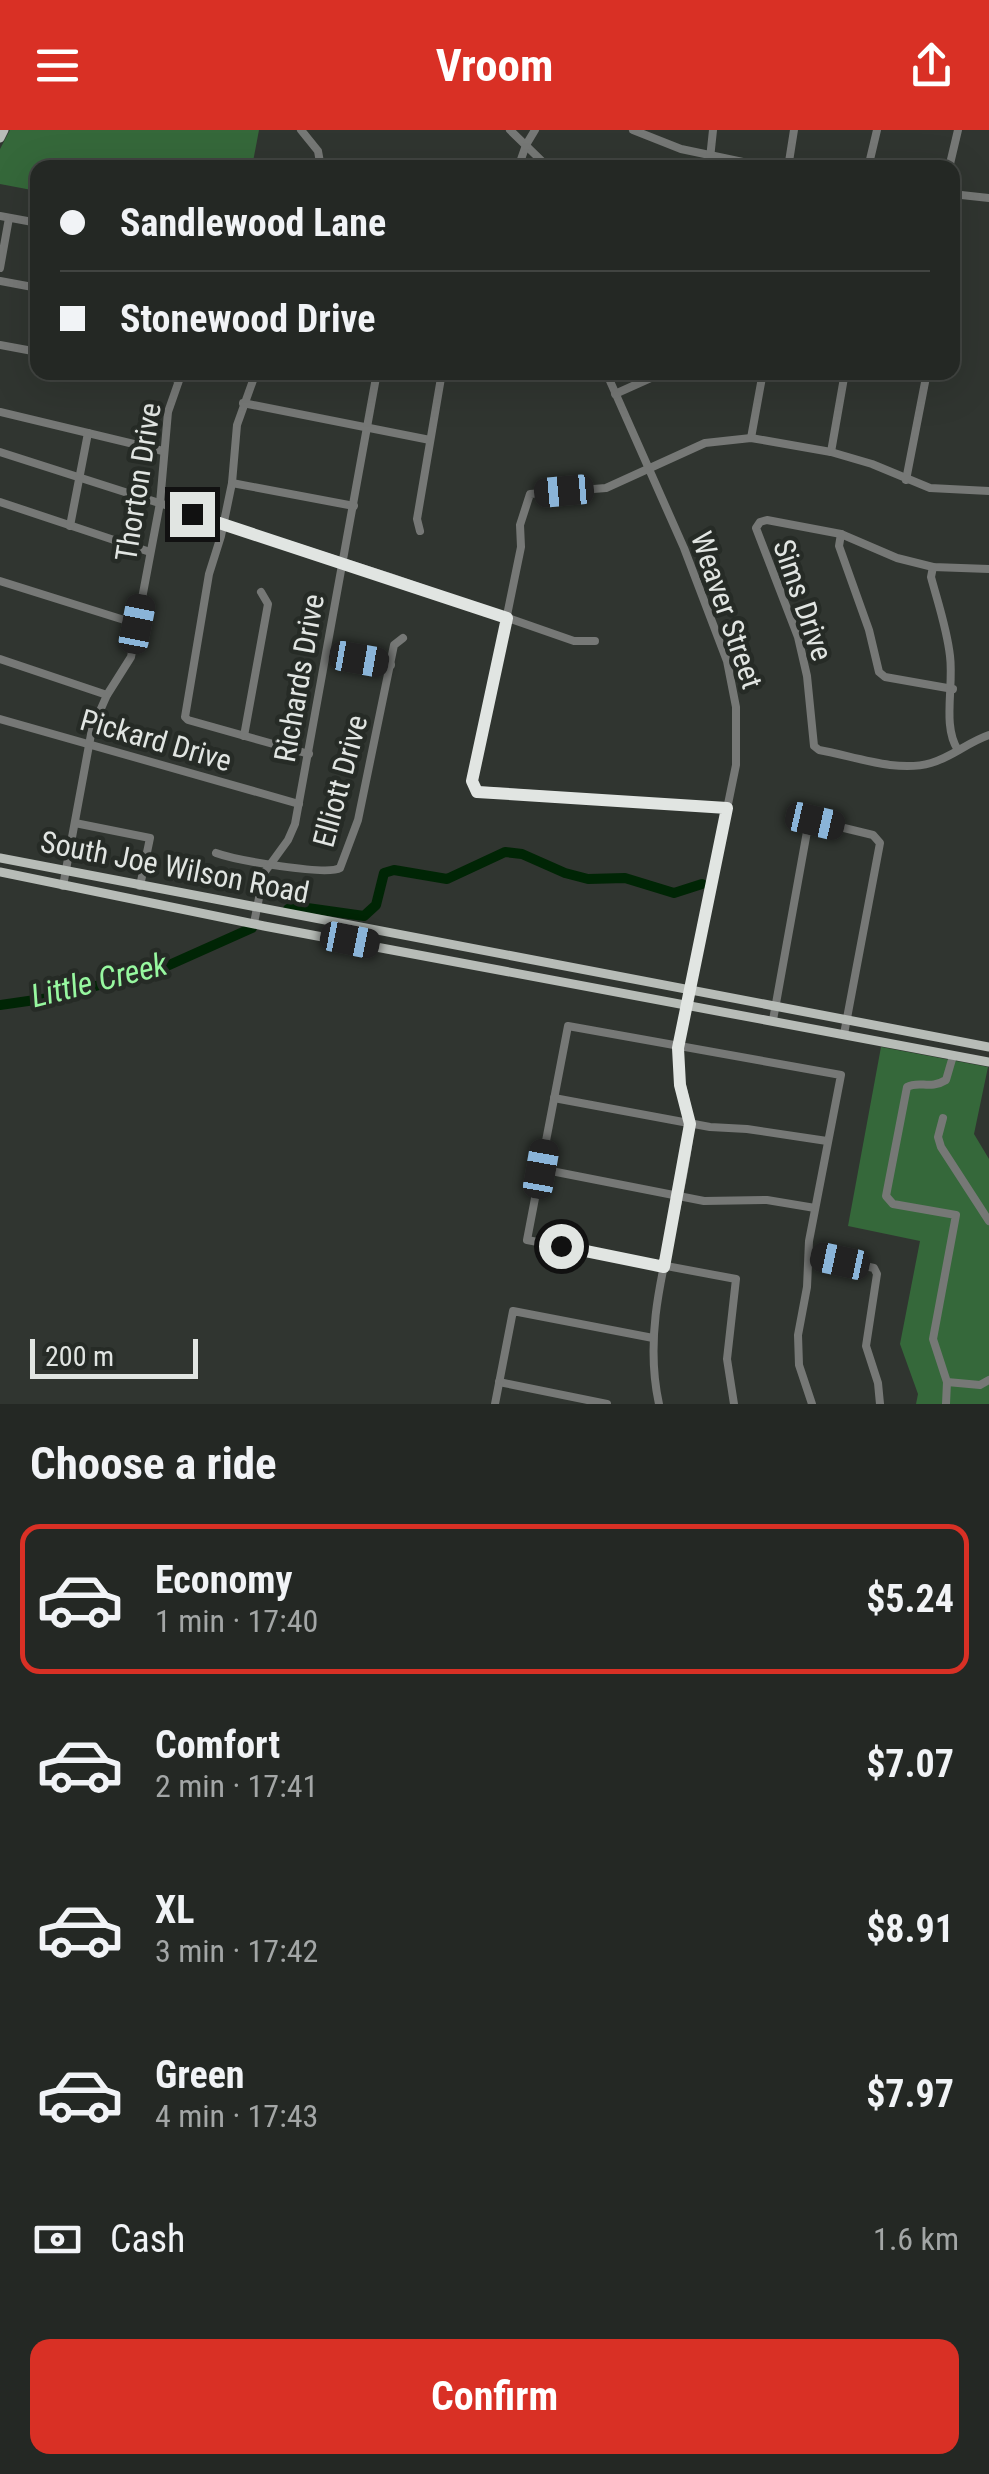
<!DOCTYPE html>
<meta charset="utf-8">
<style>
:root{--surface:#242824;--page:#303431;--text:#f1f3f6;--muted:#a3a6a6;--line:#414441;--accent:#d93025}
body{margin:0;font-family:"Roboto Condensed",sans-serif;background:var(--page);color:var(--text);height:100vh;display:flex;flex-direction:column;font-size:38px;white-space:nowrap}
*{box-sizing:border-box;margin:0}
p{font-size:32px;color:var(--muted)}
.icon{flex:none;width:55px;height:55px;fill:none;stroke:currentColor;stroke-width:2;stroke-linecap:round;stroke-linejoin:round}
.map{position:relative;height:1274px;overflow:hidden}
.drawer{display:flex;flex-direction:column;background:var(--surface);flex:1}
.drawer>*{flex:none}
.top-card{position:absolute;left:30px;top:30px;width:930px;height:220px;border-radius:20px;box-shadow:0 10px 40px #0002,0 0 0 2px var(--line);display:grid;align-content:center;height:220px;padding:0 30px;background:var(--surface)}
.scale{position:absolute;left:30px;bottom:25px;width:168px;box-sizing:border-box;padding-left:10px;border:5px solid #e1e5e2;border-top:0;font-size:28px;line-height:35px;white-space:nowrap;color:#e1e5e2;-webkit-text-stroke:8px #262b26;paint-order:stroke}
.end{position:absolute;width:45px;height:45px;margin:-22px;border:12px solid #e1e5e2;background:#111;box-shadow:0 0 0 5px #111}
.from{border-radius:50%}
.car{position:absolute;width:30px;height:60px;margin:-30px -15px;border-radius:12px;box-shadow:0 0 8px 2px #0007;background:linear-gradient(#222 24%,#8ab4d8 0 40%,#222 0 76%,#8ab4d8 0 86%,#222 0)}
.top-card b{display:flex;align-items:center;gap:35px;height:95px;font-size:38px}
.top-card b+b{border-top:2px solid var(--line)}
.top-card i{width:25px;height:25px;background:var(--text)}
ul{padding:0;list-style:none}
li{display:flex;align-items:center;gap:30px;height:150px;margin:0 20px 15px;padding:0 10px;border:5px solid transparent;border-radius:20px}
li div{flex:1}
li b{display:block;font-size:38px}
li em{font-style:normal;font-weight:700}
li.selected{border-color:var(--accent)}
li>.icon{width:90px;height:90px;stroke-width:1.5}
h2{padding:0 30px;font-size:45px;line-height:120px}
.pay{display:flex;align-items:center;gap:25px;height:110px;padding:0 30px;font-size:38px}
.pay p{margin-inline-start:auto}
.button{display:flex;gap:20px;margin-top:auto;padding:20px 30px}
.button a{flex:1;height:115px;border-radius:20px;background:var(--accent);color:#fff;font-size:40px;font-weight:700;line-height:115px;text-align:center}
header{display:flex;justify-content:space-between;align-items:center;height:130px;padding:0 30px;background:var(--accent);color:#fff;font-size:45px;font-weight:700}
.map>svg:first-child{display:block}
.green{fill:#35683a}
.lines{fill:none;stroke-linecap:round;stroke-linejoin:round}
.river{stroke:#002505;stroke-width:10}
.minor{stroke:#767876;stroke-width:8}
.major{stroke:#b7bcb7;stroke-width:9}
.route{stroke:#e1e5e2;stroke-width:12}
.labels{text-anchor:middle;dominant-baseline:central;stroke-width:9;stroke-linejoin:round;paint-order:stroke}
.street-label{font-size:30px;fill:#e1e5e2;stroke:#262b26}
.water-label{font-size:32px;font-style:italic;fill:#97f8a0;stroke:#262b26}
</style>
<header><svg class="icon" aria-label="menu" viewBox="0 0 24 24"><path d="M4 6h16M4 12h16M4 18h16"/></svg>Vroom<svg class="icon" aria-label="share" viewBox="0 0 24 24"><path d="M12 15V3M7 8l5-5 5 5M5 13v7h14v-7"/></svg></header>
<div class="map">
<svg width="989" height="1274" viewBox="0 0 989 1274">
<rect width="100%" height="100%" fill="#303530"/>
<!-- green -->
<g class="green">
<path d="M10 0H259L252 37 38 38 37 61 0 54V19Z"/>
<path d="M881 917 988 937 974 1004 989 1029V1274H916L918 1264 900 1214 920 1111 848 1096Z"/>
</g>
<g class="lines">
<!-- river -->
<g class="river">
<path d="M288 779 293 776 364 786 376 775 384 743 394 740 447 749 505 722 522 724 565 743 588 749 625 748 674 763 702 754"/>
<path d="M0 875 49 868 158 840 252 798"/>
</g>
<!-- minor -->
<g class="minor">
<path d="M301 0 318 21 321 38"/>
<path d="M510 0 549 38"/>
<path d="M633 0 681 19 772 38"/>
<path d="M518 38 526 15 535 0"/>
<path d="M709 38 713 0"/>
<path d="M788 38 794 0"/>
<path d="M868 38 877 0"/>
<path d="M949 38 958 0"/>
<path d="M952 64 989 68"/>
<path d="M0 86 38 93"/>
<path d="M0 138 9 88"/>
<path d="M0 151 38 158"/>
<path d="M0 215 38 222"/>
<path d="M145 242 178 249"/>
<path d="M256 242 237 295 232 353 221 406 209 444 185 587 188 590 309 624"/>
<path d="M606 242 684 418 727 531 736 577V635L678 918C675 950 693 976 689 1008 679 1097 639 1184 659 1274"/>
<path d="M615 264 664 242"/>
<path d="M243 273 430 310"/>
<path d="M0 282 163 321"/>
<path d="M751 308 763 242"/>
<path d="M0 322 390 447 574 511H595"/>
<path d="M831 322 845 242"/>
<path d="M906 350 927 242"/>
<path d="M232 353 354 376"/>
<path d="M0 372 150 422"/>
<path d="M70 396 88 303"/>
<path d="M420 401 417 389 442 242"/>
<path d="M841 404 839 416 869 500 879 542 885 547 953 559"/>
<path d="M933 437 931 447C938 473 947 499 950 526 954 557 942 596 958 620"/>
<path d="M989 439 933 437 897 428 841 404 767 390 760 392 756 398 798 507 807 546 814 616 819 620C853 626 897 643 931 633 952 627 968 612 989 605"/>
<path d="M0 451 137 494"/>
<path d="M327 523 391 535"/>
<path d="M0 529 107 565"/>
<path d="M0 589 299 674"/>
<path d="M244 606 268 474 261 462"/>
<path d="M727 678 475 660 473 651 521 417 520 395 530 364 606 358 705 313 751 308 831 322 872 334 930 358 989 361"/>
<path d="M75 693 150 708 140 756"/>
<path d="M216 723C235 730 327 746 340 738L358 690 394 515 403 508"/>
<path d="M63 756 92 599 107 565 131 527 160 373 168 282 182 242"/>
<path d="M254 793 264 743 288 710 295 694 377 242"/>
<path d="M773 890 808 696 815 691 873 705 880 713 844 904"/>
<path d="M554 968 710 997 747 999 827 1011"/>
<path d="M943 988 938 1007 941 1017 989 1091"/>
<path d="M541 1039 704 1071 767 1070 815 1078"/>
<path d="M809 1124 874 1138 877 1144 866 1216 878 1253 880 1274"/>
<path d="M499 1252 607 1274"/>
<path d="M947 1252 980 1255 989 1250"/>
<path d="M495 1274 513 1181 653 1208"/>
<path d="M734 1274 727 1229 736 1149 527 1110 568 896 841 945 809 1111 807 1157 798 1205 799 1235 812 1274"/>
<path d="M946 1274 947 1252 933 1209 956 1085 893 1074 886 1066 907 957C919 950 930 960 946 950L953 926"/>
</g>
<!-- major -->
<g class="major">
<path d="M0 8 4 0"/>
<path d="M0 728 989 917"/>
<path d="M0 742 264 796 989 932"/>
</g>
</g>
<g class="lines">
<!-- route -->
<path class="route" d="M192 384 507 488 472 651 477 662 727 678 678 918 680 955 690 994 664 1137 561 1116"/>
</g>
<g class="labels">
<!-- street labels -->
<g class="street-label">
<text transform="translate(138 352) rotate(-81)">Thorton Drive</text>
<text transform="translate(803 470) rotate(71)">Sims Drive</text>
<text transform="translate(727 480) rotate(71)">Weaver Street</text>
<text transform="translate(299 548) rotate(-80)">Richards Drive</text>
<text transform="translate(156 610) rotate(16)">Pickard Drive</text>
<text transform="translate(340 651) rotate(-75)">Elliott Drive</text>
<text transform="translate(175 737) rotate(11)">South Joe Wilson Road</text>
</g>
<!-- water labels -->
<g class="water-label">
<text transform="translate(99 850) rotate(-14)">Little Creek</text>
</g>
</g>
</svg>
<div class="scale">200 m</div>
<i class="end from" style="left:561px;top:1116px"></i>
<i class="end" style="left:192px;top:384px"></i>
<i class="car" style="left:564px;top:361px;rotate:265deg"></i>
<i class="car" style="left:137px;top:494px;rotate:11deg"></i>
<i class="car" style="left:359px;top:529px;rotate:100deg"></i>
<i class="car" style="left:815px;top:691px;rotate:103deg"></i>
<i class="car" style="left:350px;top:810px;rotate:101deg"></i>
<i class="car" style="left:541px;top:1039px;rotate:10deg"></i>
<i class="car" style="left:840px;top:1131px;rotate:282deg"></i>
<div class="top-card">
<b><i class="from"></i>Sandlewood Lane</b>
<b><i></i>Stonewood Drive</b>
</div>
</div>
<section class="drawer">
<h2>Choose a ride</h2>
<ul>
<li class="selected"><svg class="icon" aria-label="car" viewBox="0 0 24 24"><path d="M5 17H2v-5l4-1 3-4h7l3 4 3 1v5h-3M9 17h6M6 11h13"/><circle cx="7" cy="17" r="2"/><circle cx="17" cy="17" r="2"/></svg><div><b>Economy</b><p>1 min · 17:40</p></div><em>$5.24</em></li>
<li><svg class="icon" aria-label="car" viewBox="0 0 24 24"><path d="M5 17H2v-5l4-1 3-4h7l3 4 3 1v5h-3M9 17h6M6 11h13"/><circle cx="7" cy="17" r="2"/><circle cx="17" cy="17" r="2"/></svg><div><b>Comfort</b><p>2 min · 17:41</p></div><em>$7.07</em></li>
<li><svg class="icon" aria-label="car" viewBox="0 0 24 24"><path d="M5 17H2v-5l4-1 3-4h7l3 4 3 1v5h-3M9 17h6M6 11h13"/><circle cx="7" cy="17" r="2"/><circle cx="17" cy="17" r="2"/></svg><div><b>XL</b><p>3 min · 17:42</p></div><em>$8.91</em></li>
<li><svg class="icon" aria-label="car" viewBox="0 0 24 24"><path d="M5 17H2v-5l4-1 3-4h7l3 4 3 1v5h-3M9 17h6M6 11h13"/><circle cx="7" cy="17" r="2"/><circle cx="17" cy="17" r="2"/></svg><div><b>Green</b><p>4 min · 17:43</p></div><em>$7.97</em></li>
</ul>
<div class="pay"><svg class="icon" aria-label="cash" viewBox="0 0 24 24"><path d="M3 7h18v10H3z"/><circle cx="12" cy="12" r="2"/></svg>Cash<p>1.6 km</p></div>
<div class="button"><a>Confirm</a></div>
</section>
